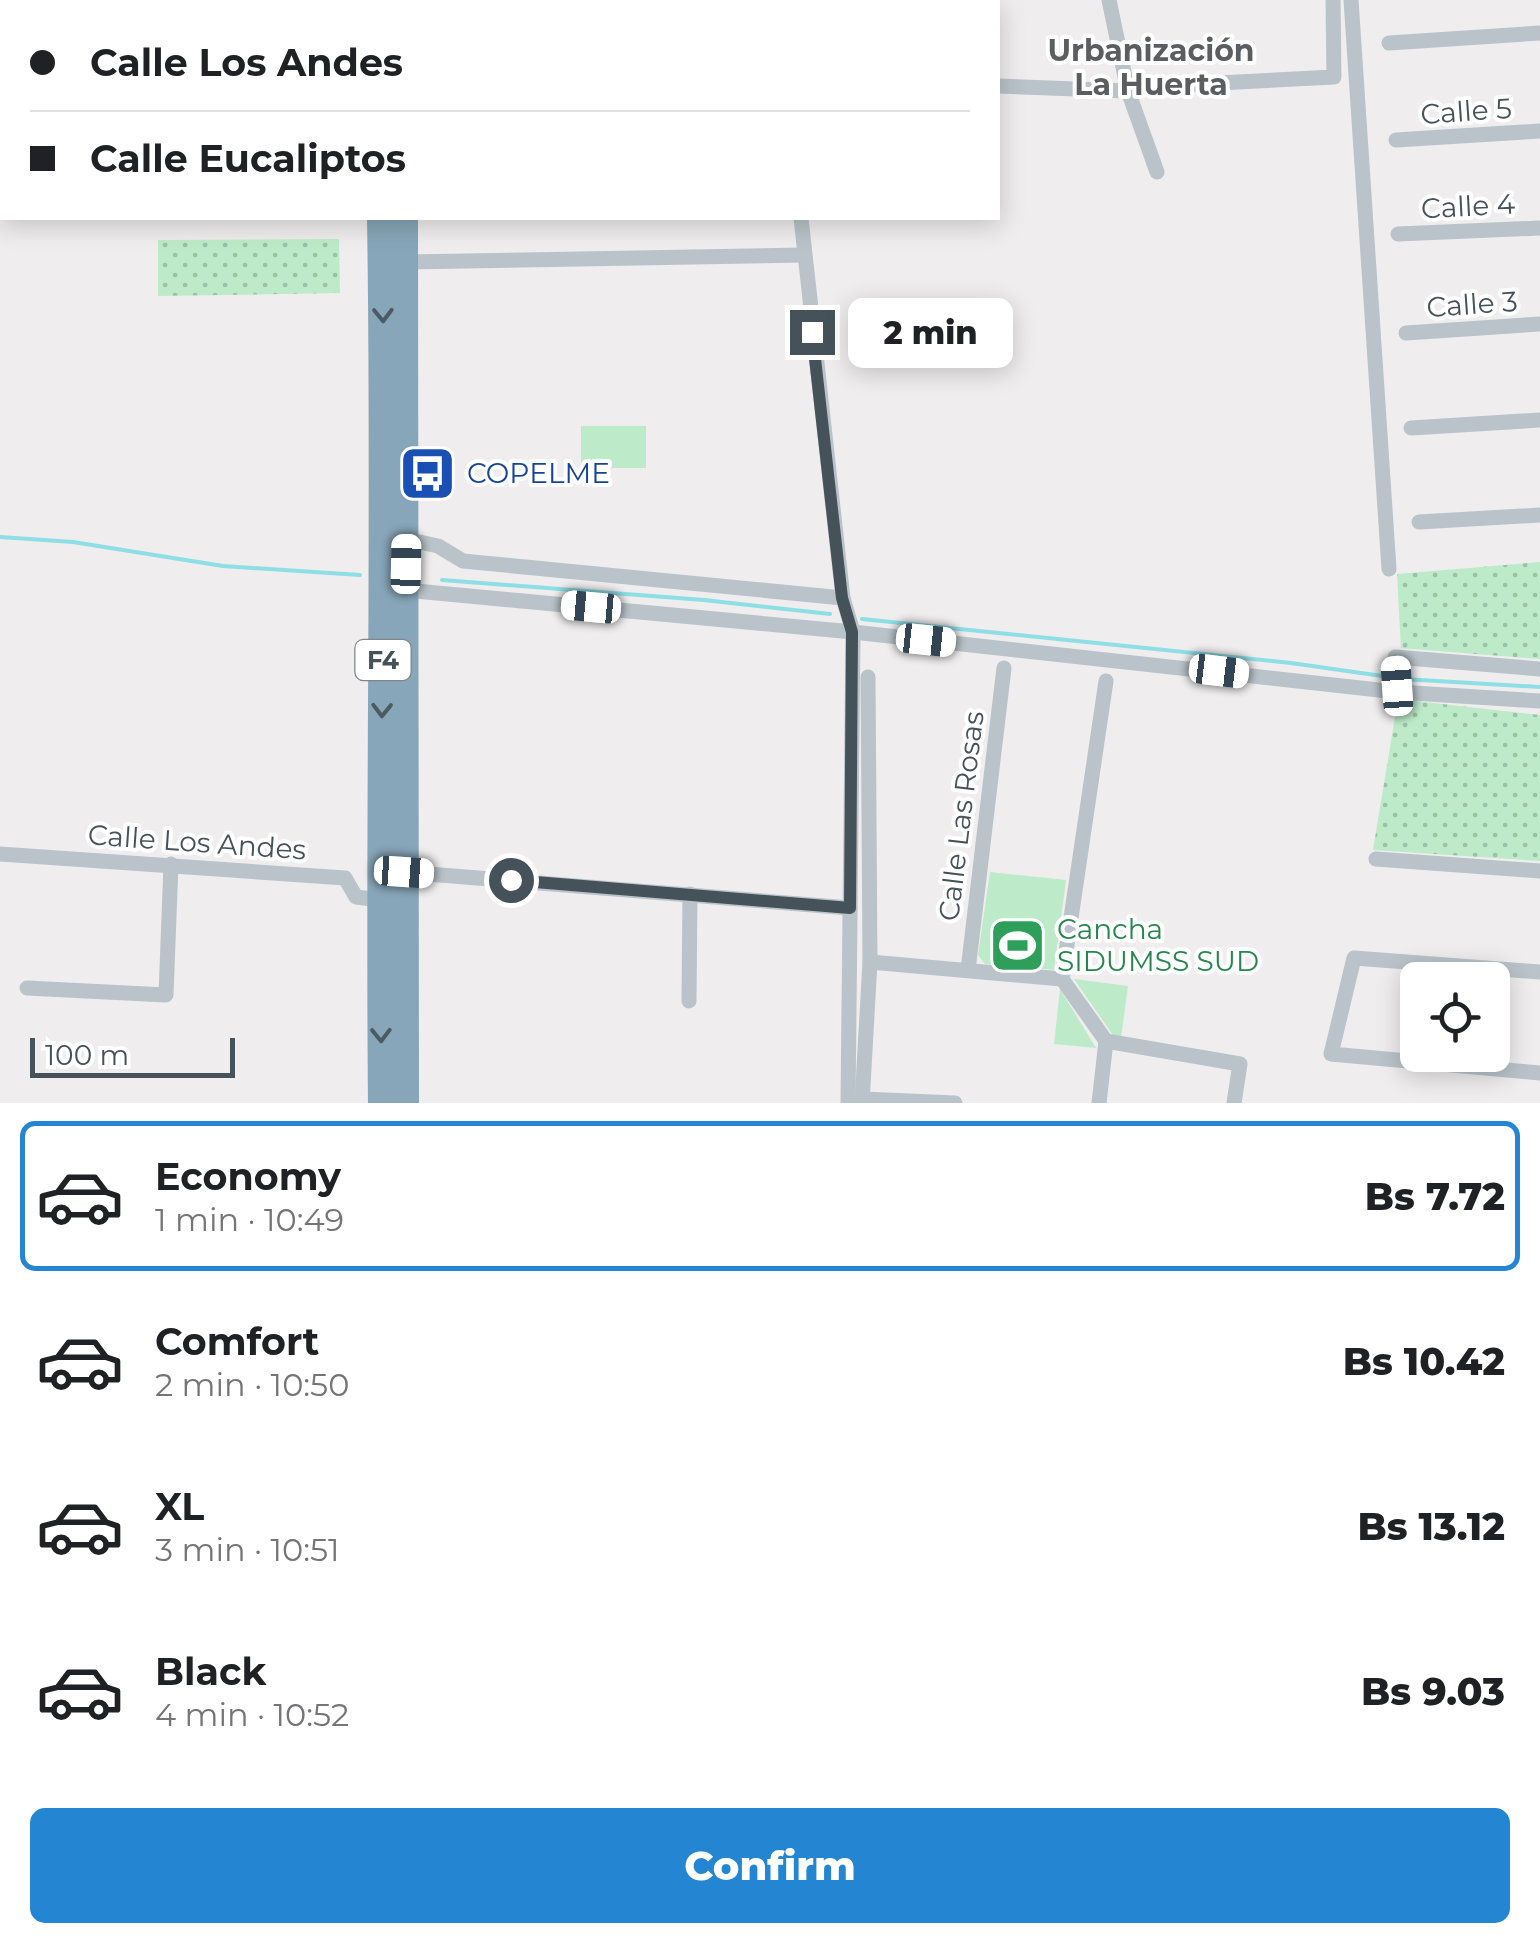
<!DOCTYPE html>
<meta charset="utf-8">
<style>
:root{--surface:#fff;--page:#f6f6f6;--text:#202124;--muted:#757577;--line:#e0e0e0;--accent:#2486d2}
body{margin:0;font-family:Montserrat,sans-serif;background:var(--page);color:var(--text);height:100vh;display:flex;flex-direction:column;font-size:38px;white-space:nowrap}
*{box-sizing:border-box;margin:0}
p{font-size:32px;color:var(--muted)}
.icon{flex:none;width:55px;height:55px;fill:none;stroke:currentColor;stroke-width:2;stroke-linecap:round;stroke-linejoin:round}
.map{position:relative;height:1103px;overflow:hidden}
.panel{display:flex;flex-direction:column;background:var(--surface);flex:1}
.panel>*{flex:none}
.top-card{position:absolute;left:0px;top:0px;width:1000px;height:220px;box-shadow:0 5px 25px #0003;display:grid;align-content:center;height:220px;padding:0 30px;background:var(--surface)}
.fabs{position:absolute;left:1400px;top:962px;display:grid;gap:20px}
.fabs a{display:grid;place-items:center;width:110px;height:110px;border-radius:15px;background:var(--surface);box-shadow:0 5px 25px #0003;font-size:50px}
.scale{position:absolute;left:30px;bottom:25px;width:205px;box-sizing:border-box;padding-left:10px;border:5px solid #465259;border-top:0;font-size:28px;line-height:35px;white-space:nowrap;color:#465259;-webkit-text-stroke:8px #fff;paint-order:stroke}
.end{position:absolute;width:45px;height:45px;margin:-22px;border:12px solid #465259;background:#fff;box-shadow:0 0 0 5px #fff}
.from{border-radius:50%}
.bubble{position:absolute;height:70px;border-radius:15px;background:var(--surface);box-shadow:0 5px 25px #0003;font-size:32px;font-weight:800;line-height:70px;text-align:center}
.car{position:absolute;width:30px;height:60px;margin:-30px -15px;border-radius:12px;box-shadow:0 0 8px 2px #0007;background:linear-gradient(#fff 24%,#345 0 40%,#fff 0 76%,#345 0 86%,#fff 0)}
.top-card b{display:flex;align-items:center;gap:35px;height:95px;font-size:38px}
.top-card b+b{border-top:2px solid var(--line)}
.top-card i{width:25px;height:25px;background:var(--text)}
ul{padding:18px 0 0;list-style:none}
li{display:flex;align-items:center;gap:30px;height:150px;margin:0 20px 15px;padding:0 10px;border:5px solid transparent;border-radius:15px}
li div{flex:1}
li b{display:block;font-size:38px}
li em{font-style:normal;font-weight:800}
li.on{border-color:var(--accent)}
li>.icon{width:90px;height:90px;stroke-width:1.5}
.cta{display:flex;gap:20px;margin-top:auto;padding:20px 30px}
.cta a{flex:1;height:115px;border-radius:15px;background:var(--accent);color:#fff;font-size:40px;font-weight:800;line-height:115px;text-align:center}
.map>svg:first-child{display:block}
.green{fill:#bdebc9}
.park{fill:url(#park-dots)}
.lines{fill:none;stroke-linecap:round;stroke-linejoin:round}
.stream{stroke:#8ddee5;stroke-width:4}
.street{stroke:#b9c3c9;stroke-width:15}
.highway{stroke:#87a6b9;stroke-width:28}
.oneway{stroke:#4c5a63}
.route{stroke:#465259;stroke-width:12}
.labels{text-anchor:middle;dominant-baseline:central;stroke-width:8;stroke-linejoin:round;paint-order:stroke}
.shield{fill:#fff;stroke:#7e868b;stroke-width:2.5}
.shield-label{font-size:25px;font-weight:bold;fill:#465259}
.street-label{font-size:28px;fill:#465259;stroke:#fff}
.transit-label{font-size:28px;fill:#164399;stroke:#fff;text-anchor:start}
.leisure-label{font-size:28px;fill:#27864d;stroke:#fff;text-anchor:start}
.neighbourhood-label{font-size:30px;font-weight:bold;fill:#5a5e61;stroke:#fff}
</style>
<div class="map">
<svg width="1540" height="1103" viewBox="0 0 1540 1103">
<defs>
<pattern id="park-dots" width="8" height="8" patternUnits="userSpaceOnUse" patternTransform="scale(2.5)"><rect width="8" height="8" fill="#bdebc9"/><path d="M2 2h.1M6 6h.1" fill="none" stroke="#9bc1a6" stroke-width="1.8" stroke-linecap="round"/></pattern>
</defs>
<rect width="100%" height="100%" fill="#efeded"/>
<!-- green -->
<g class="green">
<rect x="581" y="426" width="65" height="42"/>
<path d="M990 872 1066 880 1054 970 985 964 978 955Z"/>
<path d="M1074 979 1128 986 1121 1038 1113 1035Z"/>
<path d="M1060 989 1096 1048 1054 1044Z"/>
</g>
<!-- park -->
<g class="park">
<path d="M339 239 340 293 158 296V240Z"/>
<path d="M1540 562V659L1401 648 1397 574Z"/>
<path d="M1398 699 1540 715V861L1373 850Z"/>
</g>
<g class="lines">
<!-- stream -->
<g class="stream">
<path d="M0 537 73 542 223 566 360 575"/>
<path d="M442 580 704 600 830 614"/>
<path d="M862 619 1291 663 1389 677"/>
<path d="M1403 679 1540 687"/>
</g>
<!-- street -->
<g class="street">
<path d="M57 0V2"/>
<path d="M791 0V2"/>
<path d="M1109 0 1128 91 1157 172"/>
<path d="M1351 0 1389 569"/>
<path d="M0 39H2"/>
<path d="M1389 43 1540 33"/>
<path d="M998 86 1128 91 1140 87 1334 77 1333 0"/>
<path d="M1396 140 1540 131"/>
<path d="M801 218 843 598 853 632 848 1103"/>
<path d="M1398 234 1540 228"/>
<path d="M406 262 803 255"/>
<path d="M1406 333 1540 324"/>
<path d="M1411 428 1540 420"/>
<path d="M1419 522 1540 515"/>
<path d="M406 539 438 546 463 561 843 598"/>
<path d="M405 590 853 632 1397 692 1540 701"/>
<path d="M1397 692 1395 657 1540 669"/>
<path d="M0 854 345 878 356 897 380 900"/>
<path d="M1376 859 1540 871"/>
<path d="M403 872 850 908"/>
<path d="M870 962 1062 979"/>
<path d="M968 970 1004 668"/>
<path d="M1540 972 1354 958 1331 1054 1540 1073"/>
<path d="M27 988 166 995 171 864"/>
<path d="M689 1001 690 894"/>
<path d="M1106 1041 1240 1064 1234 1103"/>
<path d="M863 1099 955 1103"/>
<path d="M862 1103 870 962 868 677"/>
<path d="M1099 1103 1106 1041 1062 979 1106 681"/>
</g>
<!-- highway -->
<g class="highway">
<path d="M367 0 368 2"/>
<path d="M406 2 407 0"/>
<path d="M381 218C386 513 379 808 382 1103"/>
<path d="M404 218 405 1103"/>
</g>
</g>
<!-- one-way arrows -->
<defs><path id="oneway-chevron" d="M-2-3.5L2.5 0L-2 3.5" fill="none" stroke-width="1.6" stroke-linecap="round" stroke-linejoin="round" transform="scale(2.5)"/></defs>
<g class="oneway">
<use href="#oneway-chevron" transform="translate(383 315) rotate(89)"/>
<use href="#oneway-chevron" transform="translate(382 710) rotate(91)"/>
<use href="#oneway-chevron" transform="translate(381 1035) rotate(89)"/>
</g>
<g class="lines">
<!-- route -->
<path class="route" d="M511 880 850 908 852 632 842 598 812 332"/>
</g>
<!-- icons -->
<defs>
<symbol id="bus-square" viewBox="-11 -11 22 22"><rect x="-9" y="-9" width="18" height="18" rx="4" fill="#1a4fb4" stroke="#fff"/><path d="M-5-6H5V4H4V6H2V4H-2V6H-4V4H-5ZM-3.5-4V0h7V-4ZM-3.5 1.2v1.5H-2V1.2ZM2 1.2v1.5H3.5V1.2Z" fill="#fff"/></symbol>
<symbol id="stadium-square" viewBox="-11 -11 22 22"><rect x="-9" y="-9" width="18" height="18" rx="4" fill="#2e9e5b" stroke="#fff"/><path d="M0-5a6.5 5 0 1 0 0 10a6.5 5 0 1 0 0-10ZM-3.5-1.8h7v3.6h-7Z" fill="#fff"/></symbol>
</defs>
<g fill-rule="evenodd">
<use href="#bus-square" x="396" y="442" width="63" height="63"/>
<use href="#stadium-square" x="986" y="914" width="63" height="63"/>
</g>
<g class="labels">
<!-- shield labels -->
<rect class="shield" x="355.5" y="640" width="55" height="40" rx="8"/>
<g class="shield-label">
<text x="383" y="660">F4</text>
</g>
<!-- street labels -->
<g class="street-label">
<text transform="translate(1466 111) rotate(-4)">Calle 5</text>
<text transform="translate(1468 206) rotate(-3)">Calle 4</text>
<text transform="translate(1472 304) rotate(-4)">Calle 3</text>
<text transform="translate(961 816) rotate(-83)">Calle Las Rosas</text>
<text transform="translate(197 842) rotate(4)">Calle Los Andes</text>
</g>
<!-- transit labels -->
<g class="transit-label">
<text x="467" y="473">COPELME</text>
</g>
<!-- leisure labels -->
<g class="leisure-label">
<text x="1057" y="929">Cancha<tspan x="1057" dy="32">SIDUMSS SUD</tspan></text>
</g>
<!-- neighbourhood labels -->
<g class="neighbourhood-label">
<text x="1151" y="50">Urbanización<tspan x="1151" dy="34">La Huerta</tspan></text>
</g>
</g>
</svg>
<div class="fabs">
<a><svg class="icon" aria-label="locate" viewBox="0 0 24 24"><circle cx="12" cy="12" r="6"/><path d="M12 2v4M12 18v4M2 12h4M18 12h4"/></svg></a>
</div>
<div class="scale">100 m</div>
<i class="end from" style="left:511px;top:880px"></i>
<i class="end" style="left:812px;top:332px"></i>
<div class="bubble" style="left:848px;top:298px;width:165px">2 min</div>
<i class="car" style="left:406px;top:564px;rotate:1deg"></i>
<i class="car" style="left:591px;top:607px;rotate:275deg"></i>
<i class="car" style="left:926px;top:640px;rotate:96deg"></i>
<i class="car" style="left:1219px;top:671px;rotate:97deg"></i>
<i class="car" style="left:1397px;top:686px;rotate:356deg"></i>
<i class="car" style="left:404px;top:872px;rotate:94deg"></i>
<div class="top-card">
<b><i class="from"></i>Calle Los Andes</b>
<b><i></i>Calle Eucaliptos</b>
</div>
</div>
<section class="panel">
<ul>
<li class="on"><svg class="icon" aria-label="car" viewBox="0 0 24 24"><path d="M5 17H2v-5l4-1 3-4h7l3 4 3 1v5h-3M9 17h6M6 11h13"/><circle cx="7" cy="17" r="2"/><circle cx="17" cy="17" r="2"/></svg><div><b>Economy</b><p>1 min · 10:49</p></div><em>Bs 7.72</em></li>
<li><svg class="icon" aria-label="car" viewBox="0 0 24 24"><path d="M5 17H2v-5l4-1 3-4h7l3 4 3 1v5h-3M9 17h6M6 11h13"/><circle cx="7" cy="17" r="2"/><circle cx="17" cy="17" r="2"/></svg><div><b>Comfort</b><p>2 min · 10:50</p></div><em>Bs 10.42</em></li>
<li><svg class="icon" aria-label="car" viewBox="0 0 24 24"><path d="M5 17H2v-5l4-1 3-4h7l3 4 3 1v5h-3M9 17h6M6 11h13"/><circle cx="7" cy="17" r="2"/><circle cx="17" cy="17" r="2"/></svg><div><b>XL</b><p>3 min · 10:51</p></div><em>Bs 13.12</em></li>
<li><svg class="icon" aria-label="car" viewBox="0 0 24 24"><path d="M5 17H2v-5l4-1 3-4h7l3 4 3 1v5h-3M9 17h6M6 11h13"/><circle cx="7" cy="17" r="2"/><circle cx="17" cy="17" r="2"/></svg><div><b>Black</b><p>4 min · 10:52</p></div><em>Bs 9.03</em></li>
</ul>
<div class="cta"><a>Confirm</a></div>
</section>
